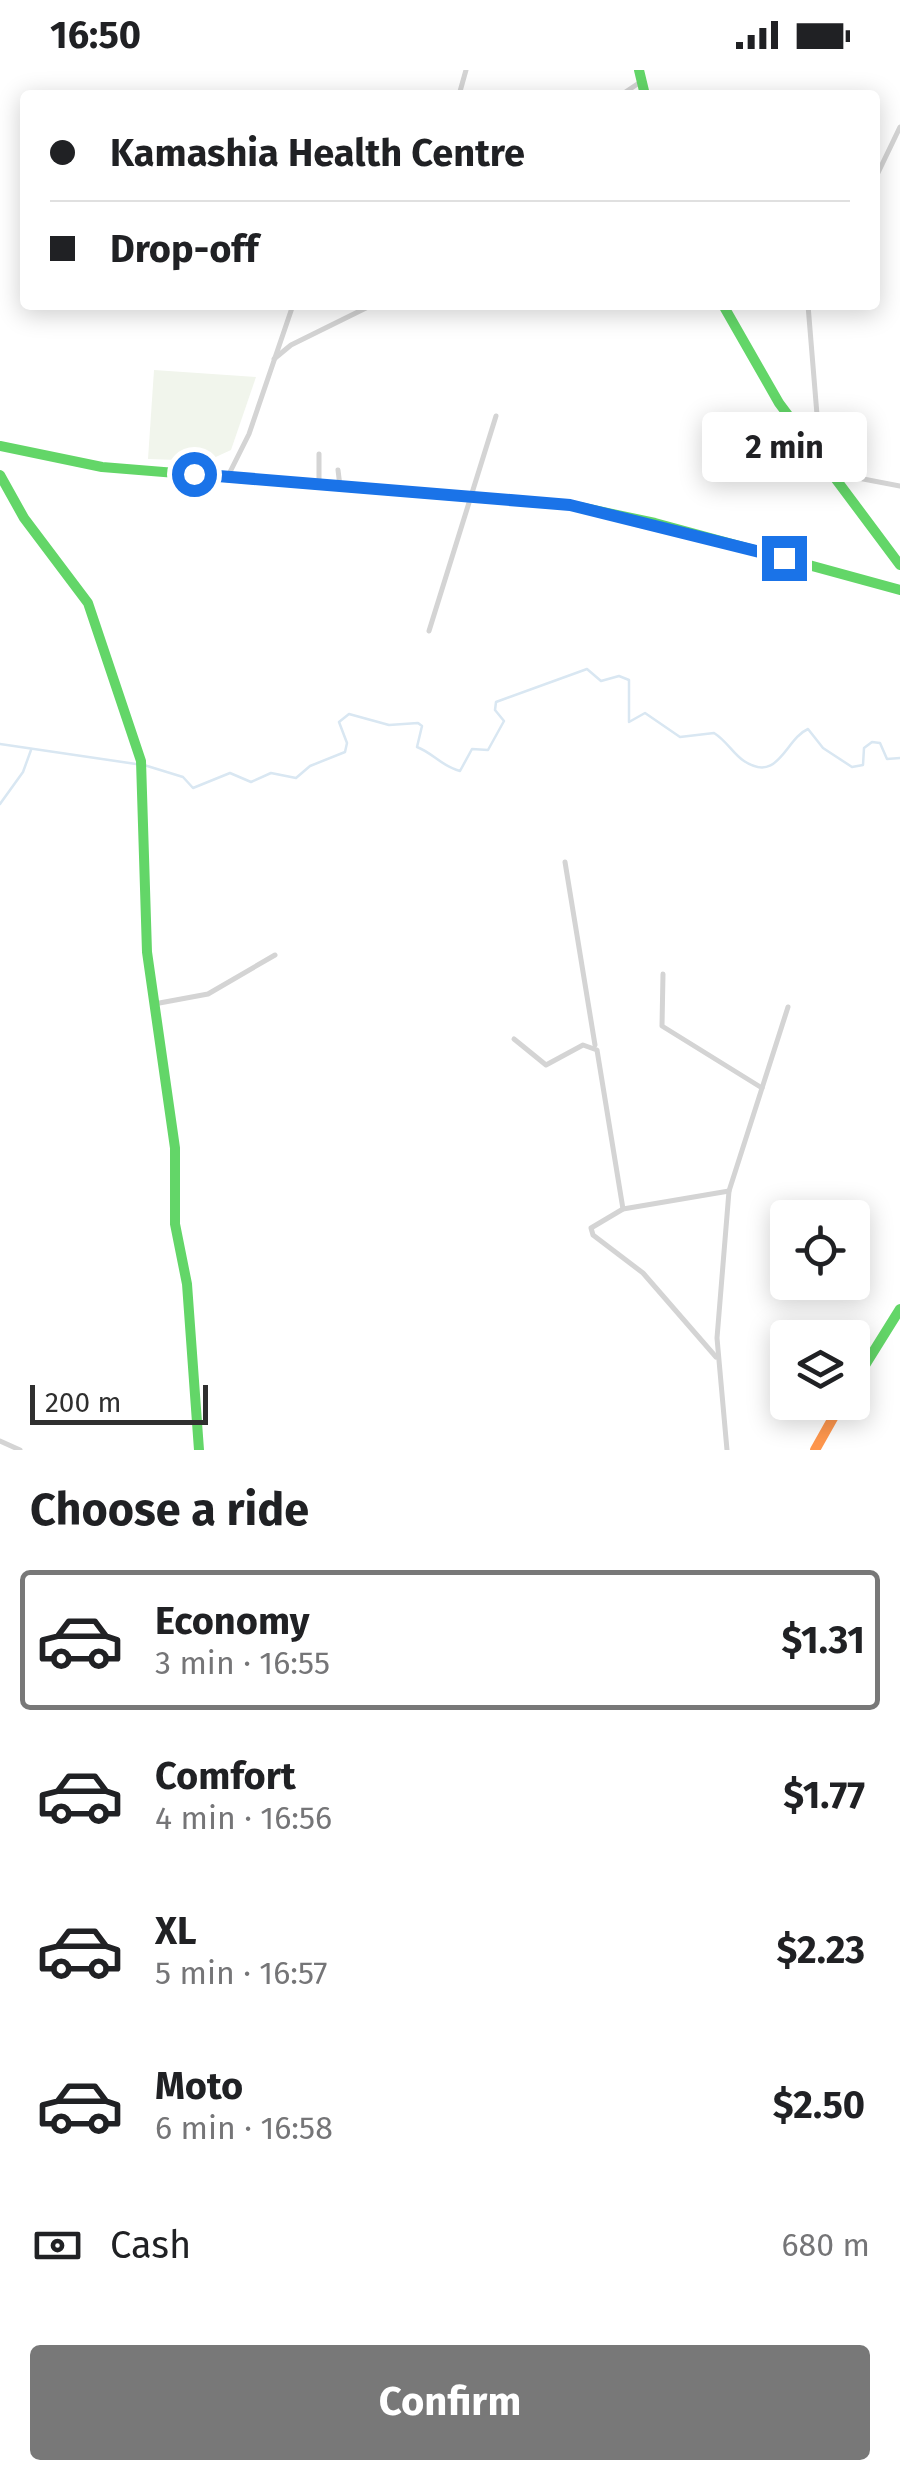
<!DOCTYPE html>
<meta charset="utf-8">
<style>
:root{--surface:#fff;--page:#f6f6f6;--text:#202124;--muted:#757577;--line:#e0e0e0;--accent:#787878}
body{margin:0;font-family:"Fira Sans",sans-serif;background:var(--page);color:var(--text);height:100vh;display:flex;flex-direction:column;font-size:38px;white-space:nowrap}
*{box-sizing:border-box;margin:0}
p{font-size:32px;color:var(--muted)}
.icon{flex:none;width:55px;height:55px;fill:none;stroke:currentColor;stroke-width:2;stroke-linecap:round;stroke-linejoin:round}
.map{position:relative;height:1380px;overflow:hidden}
.drawer{display:flex;flex-direction:column;background:var(--surface);flex:1}
.drawer>*{flex:none}
.guide{position:absolute;left:20px;top:20px;width:860px;height:220px;border-radius:10px;box-shadow:0 5px 25px #0003;display:grid;align-content:center;height:220px;padding:0 30px;background:var(--surface)}
.buttons{position:absolute;left:770px;top:1130px;display:grid;gap:20px}
.buttons a{display:grid;place-items:center;width:100px;height:100px;border-radius:10px;background:var(--surface);box-shadow:0 5px 25px #0003;font-size:50px}
.scale{position:absolute;left:30px;bottom:25px;width:178px;box-sizing:border-box;padding-left:10px;border:5px solid #2f2f2f;border-top:0;font-size:28px;line-height:35px;white-space:nowrap;color:#2f2f2f;-webkit-text-stroke:8px #fff;paint-order:stroke}
.end{position:absolute;width:45px;height:45px;margin:-22px;border:12px solid #1a73e8;background:#fff;box-shadow:0 0 0 5px #fff}
.from{border-radius:50%}
.bubble{position:absolute;height:70px;border-radius:10px;background:var(--surface);box-shadow:0 5px 25px #0003;font-size:32px;font-weight:700;line-height:70px;text-align:center}
.guide b{display:flex;align-items:center;gap:35px;height:95px;font-size:38px}
.guide b+b{border-top:2px solid var(--line)}
.guide i{width:25px;height:25px;background:var(--text)}
ul{padding:0;list-style:none}
li{display:flex;align-items:center;gap:30px;height:140px;margin:0 20px 15px;padding:0 10px;border:5px solid transparent;border-radius:10px}
li div{flex:1}
li b{display:block;font-size:38px}
li em{font-style:normal;font-weight:700}
li.current{border-color:var(--accent)}
li>.icon{width:90px;height:90px;stroke-width:1.5}
h2{padding:0 30px;font-size:45px;line-height:120px}
.pay{display:flex;align-items:center;gap:25px;height:110px;padding:0 30px;font-size:38px}
.pay p{margin-inline-start:auto}
.cta{display:flex;gap:20px;margin-top:auto;padding:20px 30px}
.cta a{flex:1;height:115px;border-radius:10px;background:var(--accent);color:#fff;font-size:40px;font-weight:700;line-height:115px;text-align:center}
.status{display:flex;justify-content:space-between;align-items:center;height:70px;padding:0 50px;background:var(--surface);direction:ltr}
.status svg{height:28px;fill:currentColor}
.map>svg:first-child{display:block}
.green{fill:#f1f5ec}
.lines{fill:none;stroke-linecap:round;stroke-linejoin:round}
.stream{stroke:#d9e7f2;stroke-width:2.5}
.street{stroke:#d4d4d4;stroke-width:5}
.fast{stroke:#63d668;stroke-width:10}
.slow{stroke:#ff974d;stroke-width:10}
.route{stroke:#1a73e8;stroke-width:12}
</style>
<div class="status"><b>16:50</b><svg viewBox="0 0 49 12"><path d="M0 12V9h3v3zM5 12V6h3v6zM10 12V3h3v9zM15 12V0h3v12zM26 1h20v11H26zM47 4h2v5h-2z"/></svg></div>
<div class="map">
<svg width="900" height="1380" viewBox="0 0 900 1380">
<rect width="100%" height="100%" fill="#fff"/>
<!-- green -->
<path class="green" d="M154 300 256 307 231 380 207 391 148 389Z"/>
<g class="lines">
<!-- stream -->
<g class="stream">
<path d="M0 674 136 694"/>
<path d="M144 695 183 707 193 718 230 703 251 712 271 703 296 708 310 696 345 682 347 673 339 652 349 644 389 655 418 653 422 656 417 677C433 683 441 696 460 701L472 679 488 680 504 651 495 640 496 632 587 599 601 611 619 606 629 610V652L645 643 680 667 714 663C727 671 733 684 744 691 779 714 785 669 808 659L823 678 852 697 863 695 864 678 872 672 880 673 887 689 900 688"/>
<path d="M0 734 23 702 31 680"/>
</g>
<!-- street -->
<g class="street">
<path d="M459 25 466 0"/>
<path d="M621 25 642 11"/>
<path d="M875 109 900 57"/>
<path d="M808 235 818 357 809 371"/>
<path d="M274 289 291 275 372 235"/>
<path d="M319 384V414"/>
<path d="M338 400 340 416"/>
<path d="M228 406 249 364 293 235"/>
<path d="M838 410 858 408 900 416"/>
<path d="M429 561 496 346"/>
<path d="M565 792 595 975"/>
<path d="M663 904 662 956 762 1018"/>
<path d="M154 934 208 924 275 885"/>
<path d="M514 969 546 995 583 975 597 980 623 1139"/>
<path d="M716 1287 643 1203 593 1165 591 1158 623 1139 729 1121"/>
<path d="M0 1371 20 1380"/>
<path d="M727 1380 717 1268 729 1121 788 937"/>
</g>
<!-- fast -->
<g class="fast">
<path d="M639 0 645 25"/>
<path d="M723 235 779 333 900 495"/>
<path d="M0 376 102 397 570 435 655 453 900 520"/>
<path d="M0 405 24 448 88 533 141 691 147 882 175 1078V1154L187 1214 199 1380"/>
<path d="M852 1316 900 1239"/>
</g>
<!-- slow -->
<path class="slow" d="M815 1380 842 1332"/>
</g>
<g class="lines">
<!-- route -->
<path class="route" d="M194 404 570 435 784 488"/>
</g>
</svg>
<div class="buttons">
<a><svg class="icon" aria-label="locate" viewBox="0 0 24 24"><circle cx="12" cy="12" r="6"/><path d="M12 2v4M12 18v4M2 12h4M18 12h4"/></svg></a>
<a><svg class="icon" aria-label="layers" viewBox="0 0 24 24"><path d="M12 4l9 5-9 5-9-5zM3 14l9 5 9-5"/></svg></a>
</div>
<div class="scale">200 m</div>
<i class="end from" style="left:194px;top:404px"></i>
<i class="end" style="left:784px;top:488px"></i>
<div class="bubble" style="left:702px;top:342px;width:165px">2 min</div>
<div class="guide">
<b><i class="from"></i>Kamashia Health Centre</b>
<b><i></i>Drop-off</b>
</div>
</div>
<section class="drawer">
<h2>Choose a ride</h2>
<ul>
<li class="current"><svg class="icon" aria-label="car" viewBox="0 0 24 24"><path d="M5 17H2v-5l4-1 3-4h7l3 4 3 1v5h-3M9 17h6M6 11h13"/><circle cx="7" cy="17" r="2"/><circle cx="17" cy="17" r="2"/></svg><div><b>Economy</b><p>3 min · 16:55</p></div><em>$1.31</em></li>
<li><svg class="icon" aria-label="car" viewBox="0 0 24 24"><path d="M5 17H2v-5l4-1 3-4h7l3 4 3 1v5h-3M9 17h6M6 11h13"/><circle cx="7" cy="17" r="2"/><circle cx="17" cy="17" r="2"/></svg><div><b>Comfort</b><p>4 min · 16:56</p></div><em>$1.77</em></li>
<li><svg class="icon" aria-label="car" viewBox="0 0 24 24"><path d="M5 17H2v-5l4-1 3-4h7l3 4 3 1v5h-3M9 17h6M6 11h13"/><circle cx="7" cy="17" r="2"/><circle cx="17" cy="17" r="2"/></svg><div><b>XL</b><p>5 min · 16:57</p></div><em>$2.23</em></li>
<li><svg class="icon" aria-label="car" viewBox="0 0 24 24"><path d="M5 17H2v-5l4-1 3-4h7l3 4 3 1v5h-3M9 17h6M6 11h13"/><circle cx="7" cy="17" r="2"/><circle cx="17" cy="17" r="2"/></svg><div><b>Moto</b><p>6 min · 16:58</p></div><em>$2.50</em></li>
</ul>
<div class="pay"><svg class="icon" aria-label="cash" viewBox="0 0 24 24"><path d="M3 7h18v10H3z"/><circle cx="12" cy="12" r="2"/></svg>Cash<p>680 m</p></div>
<div class="cta"><a>Confirm</a></div>
</section>
